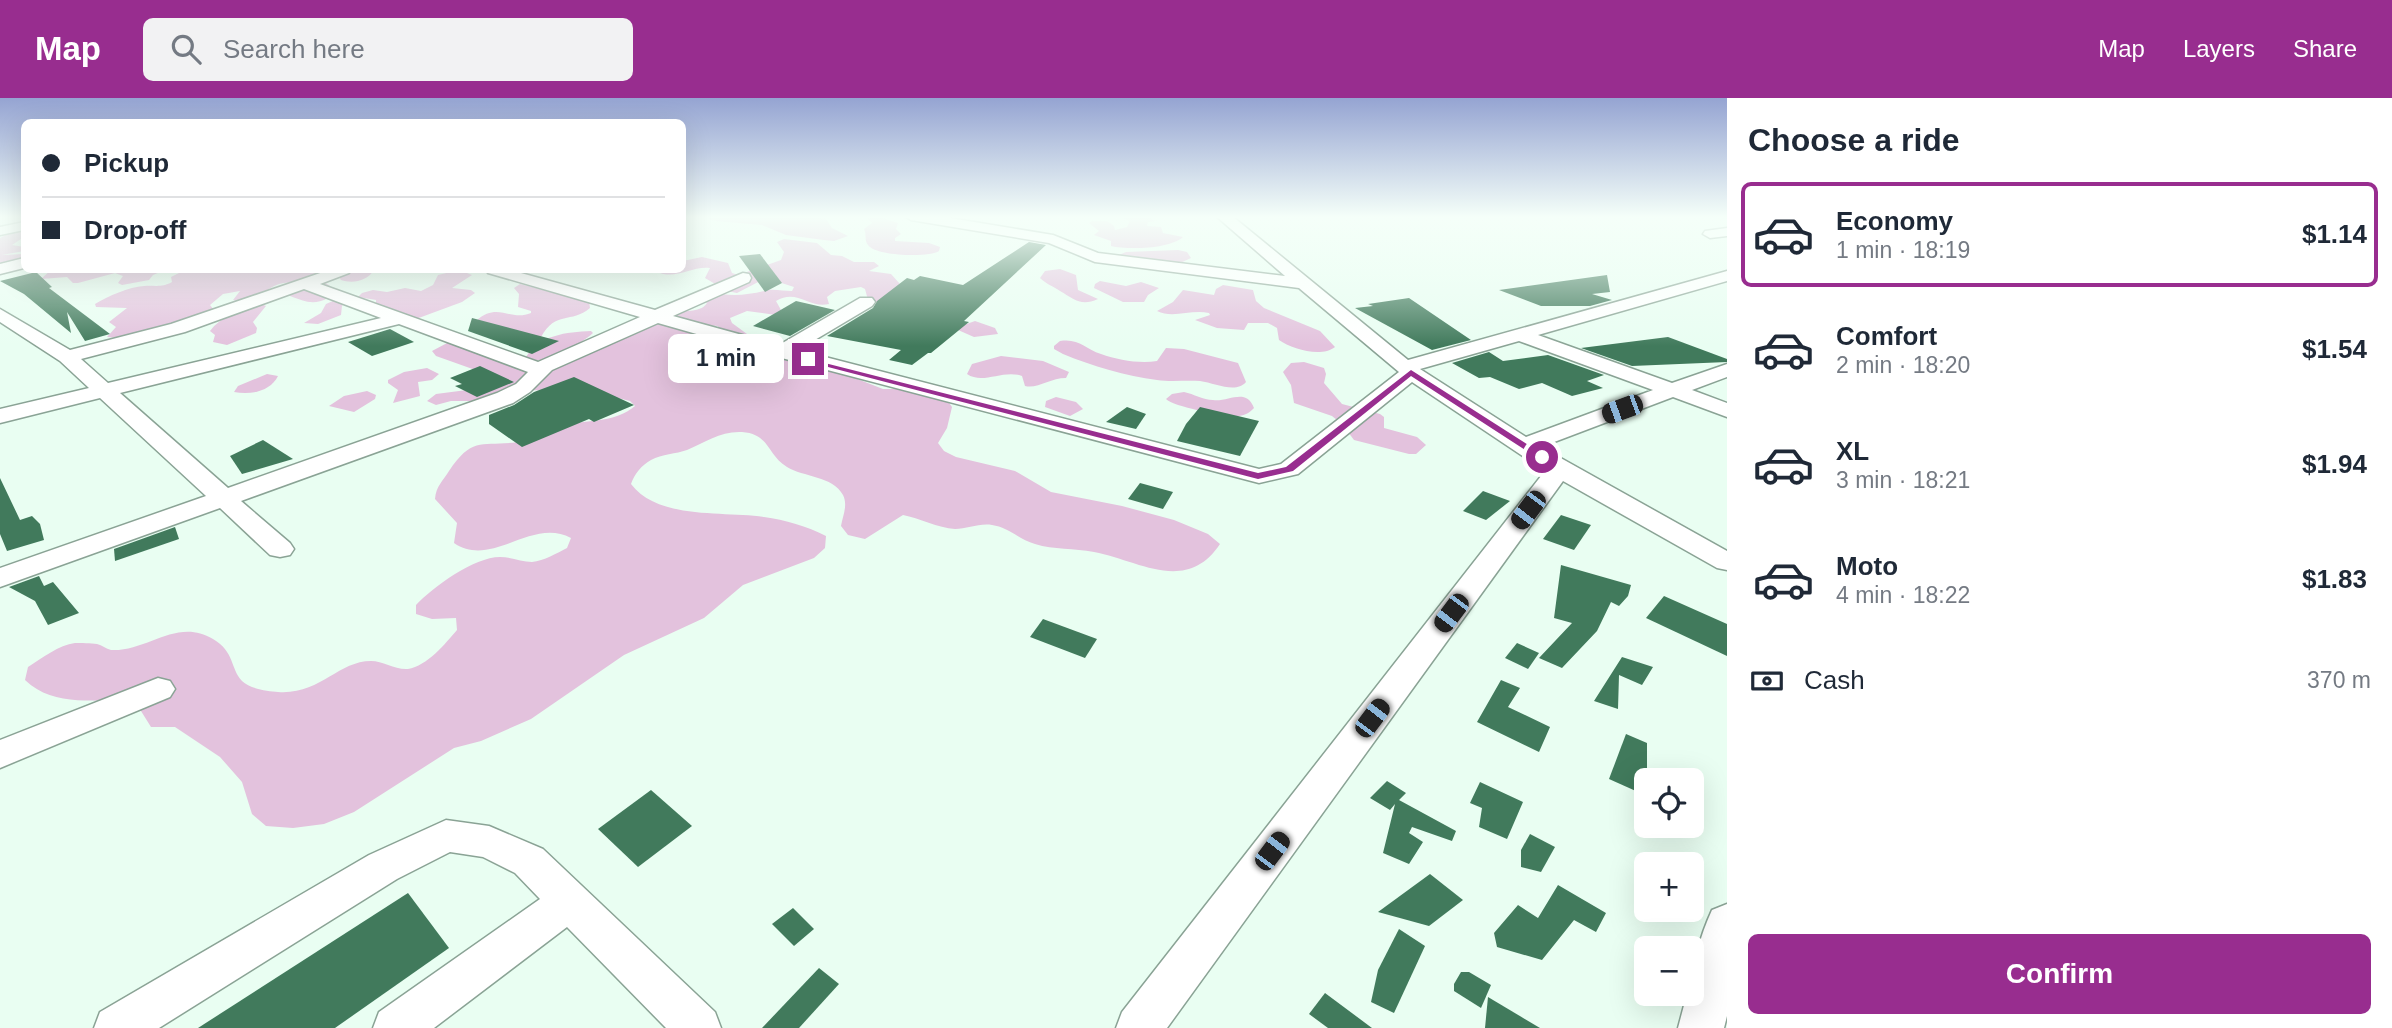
<!DOCTYPE html>
<meta charset="utf-8">
<style>
:root{--surface:#fff;--page:#f2f2f3;--text:#1f2937;--muted:#747a83;--line:#e0e1e3;--accent:#982d8f}
body{margin:0;font-family:Helvetica,sans-serif;background:var(--page);color:var(--text);height:100vh;display:flex;flex-direction:column;font-size:26px;white-space:nowrap}
*{box-sizing:border-box;margin:0}
p{font-size:23px;color:var(--muted)}
.icon{flex:none;width:38px;height:38px;fill:none;stroke:currentColor;stroke-width:2;stroke-linecap:round;stroke-linejoin:round}
.map{position:relative;flex:1;overflow:hidden}
.drawer{display:flex;flex-direction:column;background:var(--surface);width:665px}
.drawer>*{flex:none}
.top-card{position:absolute;left:21px;top:21px;width:665px;height:154px;border-radius:10px;box-shadow:0 7px 28px #0002;display:grid;align-content:center;height:154px;padding:0 21px;background:var(--surface)}
.buttons{position:absolute;left:1634px;top:670px;display:grid;gap:14px}
.buttons a{display:grid;place-items:center;width:70px;height:70px;border-radius:10px;background:var(--surface);box-shadow:0 7px 28px #0002;font-size:35px}
.end{position:absolute;width:32px;height:32px;margin:-16px;border:9px solid #982d8f;background:#fff;box-shadow:0 0 0 4px #fff}
.from{border-radius:50%}
.bubble{position:absolute;height:49px;border-radius:10px;background:var(--surface);box-shadow:0 7px 28px #0002;font-size:23px;font-weight:800;line-height:49px;text-align:center}
.car{position:absolute;width:21px;height:42px;margin:-21px -10px;border-radius:9px;box-shadow:0 0 5px 2px #0007;background:linear-gradient(#222 24%,#8ab4d8 0 40%,#222 0 76%,#8ab4d8 0 86%,#222 0)}
.top-card b{display:flex;align-items:center;gap:24px;height:66px;font-size:26px}
.top-card b+b{border-top:2px solid var(--line)}
.top-card i{width:18px;height:18px;background:var(--text)}
ul{padding:0;list-style:none}
li{display:flex;align-items:center;gap:21px;height:105px;margin:0 14px 10px;padding:0 7px;border:4px solid transparent;border-radius:10px}
li div{flex:1}
li b{display:block;font-size:26px}
li em{font-style:normal;font-weight:800}
li.active{border-color:var(--accent)}
li>.icon{width:63px;height:63px;stroke-width:1.5}
h2{padding:0 21px;font-size:32px;line-height:84px}
.pay{display:flex;align-items:center;gap:18px;height:77px;padding:0 21px;font-size:26px}
.pay p{margin-inline-start:auto}
.cta{display:flex;gap:14px;margin-top:auto;padding:14px 21px}
.cta a{flex:1;height:80px;border-radius:10px;background:var(--accent);color:#fff;font-size:28px;font-weight:800;line-height:80px;text-align:center}
header{display:flex;align-items:center;gap:42px;box-sizing:border-box;height:98px;padding:0 35px;background:var(--accent);color:#fff}
header strong{font-size:33px}
nav{display:flex;gap:38px;margin-inline-start:auto;font-size:24px}
.search{width:490px;height:63px;background:var(--page);display:flex;align-items:center;gap:18px;box-sizing:border-box;padding:0 24px;border-radius:10px;color:var(--muted);font-size:26px}
main{display:flex;flex:1;min-height:0}
.map>svg:first-child{display:block}
.green{fill:#e3c2dd}
.building{fill:#417a5c}
.lines{fill:none;stroke-linecap:round;stroke-linejoin:round}
.minor-casing{stroke:#8aa395;stroke-width:3}
.minor{fill:#fff;fill-rule:evenodd}
.route{fill:#982d8f}
</style>
<header>
<strong>Map</strong>
<div class="search"><svg class="icon" aria-label="search" viewBox="0 0 24 24"><circle cx="10" cy="10" r="6"/><path d="M15 15l6 6"/></svg>Search here</div>
<nav><a>Map</a><a>Layers</a><a>Share</a></nav>
</header>
<main>
<div class="map">
<svg width="1727" height="930" viewBox="0 0 1727 930">
<rect width="100%" height="100%" fill="#e9fef2"/>
<!-- green -->
<g class="green">
<path d="M709 118 818 120 826 121 832 130 848 138 834 143 824 142 786 137 762 127 716 123 709 121Z"/>
<path d="M876 118 898 125 896 131 901 136 895 140V143L929 145 940 149 939 153C929 160 875 158 868 147 864 142 867 137 864 131L872 125 868 121Z"/>
<path d="M1118 118H1146L1155 123 1148 124 1147 128 1161 129 1163 135 1183 139C1170 151 1128 152 1111 148V143L1094 137 1099 133 1089 125 1092 123H1107L1114 128 1115 132 1127 129 1130 123Z"/>
<path d="M24 127V139L12 147 24 149V153L2 157 24 156V160L0 165V140Z"/>
<path d="M784 141 817 145 831 157 842 158 854 164H874L879 168 869 173 891 176 900 186 941 183 878 205 868 202 865 191 861 189 835 193 827 199 829 206C809 211 797 190 776 203L781 212 776 217 747 213 730 220 732 225 747 236 745 239 720 236 718 228 687 225 698 233 699 244 678 252 674 257 693 264 730 256 781 260 829 270 883 291H912L947 302 952 309 947 330 938 345 944 353 956 359 1015 373 1051 394 1122 408 1174 422 1208 436 1220 446C1186 497 1138 462 1094 454 1074 450 1054 452 1035 446 1020 442 1008 429 992 427 979 425 967 431 955 431 938 430 919 420 903 417L865 441 848 437 841 428C843 417 848 407 843 397 833 378 803 379 787 369 767 357 770 336 742 334 720 333 706 344 687 352 676 356 662 356 651 362 641 368 635 375 631 386 658 422 724 413 764 419 785 422 807 428 826 438L825 450 814 460 743 487 704 520 624 557 531 621 481 643 454 650 354 714 324 726 293 730 266 728 252 716 242 684 220 659 175 629H151L136 605C98 599 55 611 25 582L28 569C42 560 59 547 75 545 81 545 91 545 97 546 102 547 106 551 111 552 147 554 177 519 213 541 235 554 230 570 242 583 250 591 268 593 278 594 320 597 338 563 371 563 383 563 395 572 408 571 427 568 445 546 457 532L456 520 432 521 416 516V507C433 489 474 459 500 459 511 459 522 464 532 464 544 463 557 455 567 450L571 440C531 419 492 471 454 445L457 425 435 401C436 388 443 383 449 373 473 337 482 349 518 344 535 341 551 330 569 326 591 322 616 324 635 308L630 303 594 294 527 292 483 303H451L436 307 427 303 436 296 467 292 481 274 436 258 432 253 449 244 524 271 674 219C682 209 699 217 707 205L702 202 711 194C732 199 748 197 768 192 776 191 784 193 792 193L794 189 766 180 737 195 727 193 705 180 710 170C692 168 677 181 660 175L665 172H682L683 163 702 159 728 165 732 175 738 177 781 162 784 154 777 144Z"/>
<path d="M1178 152 1187 154 1191 160 1178 166 1176 173C1155 177 1133 165 1114 159L1126 154Z"/>
<path d="M1060 171 1076 177 1078 192 1098 201C1081 209 1074 201 1060 193 1053 188 1046 186 1040 180L1045 173Z"/>
<path d="M51 172H165L153 177 149 182 122 187 118 185 123 178 115 175 78 185H73L67 179 41 181Z"/>
<path d="M185 172H374C367 183 353 186 341 182L339 179 323 183 330 188 328 200C313 208 304 203 290 198L294 185C270 180 256 209 233 202L240 193 223 196 210 207 214 212 198 219 118 240 107 239 116 229 109 224 127 210 96 209 95 206C108 198 129 189 144 188 155 187 161 190 172 184L171 179Z"/>
<path d="M459 172 472 177 452 190 471 192 475 195 462 204 416 221 376 206V202L358 199 362 195 373 192 387 194 405 190 421 193 433 187 438 177Z"/>
<path d="M1100 183 1126 188 1141 184 1159 190 1148 197 1144 204H1123L1094 190 1095 186Z"/>
<path d="M520 186 589 203 590 210C571 226 556 212 541 239L476 223C498 203 510 224 531 215V213L518 209 519 196 514 190Z"/>
<path d="M1223 187 1253 192 1256 203 1264 210 1320 233 1335 249C1321 260 1292 251 1279 242L1277 230 1268 225H1248L1244 232 1217 230 1195 222 1210 217 1209 215C1191 211 1173 221 1157 213L1173 204 1183 192 1214 197 1216 191Z"/>
<path d="M335 202H347L342 208 341 217 318 226 304 225 321 215 326 206Z"/>
<path d="M260 205 266 208 253 224 257 230 256 235 227 247 213 244 215 237 210 233C221 218 243 212 260 205Z"/>
<path d="M975 223 995 230 998 236 974 239 958 232 961 228Z"/>
<path d="M591 233 593 235C579 247 544 271 526 259 540 237 566 234 591 233Z"/>
<path d="M1060 243C1079 240 1085 251 1101 256 1118 262 1140 266 1157 263L1166 250 1184 251 1238 265 1246 284C1236 296 1215 285 1200 283 1186 282 1171 284 1157 282 1126 278 1092 268 1063 256L1054 251V248Z"/>
<path d="M1001 258 1043 263 1069 274 1066 280C1050 280 1038 291 1025 288L1022 278C1003 271 983 287 967 276L972 266Z"/>
<path d="M1304 264 1324 270 1326 276 1324 285 1342 306 1380 316 1384 319V330L1417 339 1426 347 1416 356H1409L1354 342 1342 326 1332 318 1294 305 1291 287 1283 274 1291 265Z"/>
<path d="M427 270 439 276 432 282 418 284 420 298 393 305 398 292 388 285V282L404 274Z"/>
<path d="M267 276 278 278C270 294 250 297 234 294L238 288Z"/>
<path d="M367 293 376 297 375 301 354 314 329 308 344 298Z"/>
<path d="M1184 294C1194 296 1203 302 1213 302 1229 304 1246 289 1254 310 1249 315 1246 317 1239 318 1226 319 1174 309 1166 301L1172 296Z"/>
<path d="M1056 299 1076 304 1083 311 1070 318 1045 309 1046 303Z"/>
</g>
<!-- building -->
<g class="building">
<path d="M1029 144 1046 147 964 223 969 224 931 255H928L912 267 889 262 901 252 827 238 873 210 877 203 907 180 914 182 920 178 963 187Z"/>
<path d="M760 156 782 185 765 194 739 158Z"/>
<path d="M36 174 52 189 49 190 110 236 85 243 67 214 71 235 24 196 0 183Z"/>
<path d="M1607 177 1610 194 1592 196 1612 202 1590 208H1541L1499 192Z"/>
<path d="M1409 200 1471 242 1432 252 1355 210 1373 208 1368 206Z"/>
<path d="M796 203 835 212 790 238 753 228Z"/>
<path d="M472 220 559 243 532 256 468 233Z"/>
<path d="M390 231 414 244 372 258 348 244Z"/>
<path d="M1668 239 1727 261V264L1632 268 1581 250Z"/>
<path d="M1489 254 1503 263 1548 257 1604 277 1587 283 1603 290 1572 298 1542 285 1519 291 1490 279 1479 280 1452 265Z"/>
<path d="M480 268 514 284 477 299 455 288 462 286 450 280Z"/>
<path d="M574 279 634 307 594 324 589 321 522 349 489 326V317L514 307 534 294Z"/>
<path d="M1127 309 1146 316 1136 331 1106 324Z"/>
<path d="M1200 309 1259 323 1240 358 1177 343 1186 326Z"/>
<path d="M263 342 293 361 242 376 230 358Z"/>
<path d="M0 380 20 422 32 418 40 426 44 442 7 453 0 436Z"/>
<path d="M1140 385 1173 394 1163 411 1128 401Z"/>
<path d="M1483 393 1510 403 1486 422 1463 413Z"/>
<path d="M1561 417 1591 427 1574 452 1543 441Z"/>
<path d="M175 429 179 441 115 463 114 451Z"/>
<path d="M1561 467 1631 487 1628 498 1619 508 1611 504 1597 533 1562 570 1539 560 1572 525 1554 520Z"/>
<path d="M39 478 44 488 53 484 79 515 48 527 35 503 9 489Z"/>
<path d="M1664 498 1727 526V558L1646 520Z"/>
<path d="M1043 521 1097 541 1085 560 1030 539Z"/>
<path d="M1517 545 1539 555 1528 571 1505 560Z"/>
<path d="M1622 559 1653 569 1642 587 1619 577 1618 611 1594 603Z"/>
<path d="M1501 582 1520 590 1508 609 1550 629 1539 654 1477 624Z"/>
<path d="M1626 636 1647 645V698L1609 681Z"/>
<path d="M1387 683 1406 695 1399 702 1456 733 1452 743 1412 729 1409 735 1423 744 1409 766 1383 755 1395 706 1390 712 1370 700Z"/>
<path d="M1480 684 1523 704 1507 741 1479 729 1482 710 1470 705Z"/>
<path d="M651 692 692 728 638 769 598 731Z"/>
<path d="M1530 736 1555 749 1541 774 1521 769V752Z"/>
<path d="M1430 776 1463 802 1429 828 1378 814Z"/>
<path d="M1558 787 1606 815 1596 834 1574 822 1542 862 1497 849 1494 835 1518 807 1538 820Z"/>
<path d="M408 795 449 850 335 930H198Z"/>
<path d="M793 810 814 831 794 848 772 826Z"/>
<path d="M1399 831 1425 848 1394 915 1371 904 1378 872Z"/>
<path d="M819 870 839 886 799 930H762Z"/>
<path d="M1461 874H1469L1491 887 1481 910 1454 893V886Z"/>
<path d="M1325 895 1372 930H1328L1309 916Z"/>
<path d="M1488 899 1540 930H1485Z"/>
</g>
<g class="lines">
<defs>
<g id="minor">
<path d="M904 118H938L1053 137 1098 155 1285 178 1216 118H1232L1408 262 1727 173V183L1538 237 1672 285 1727 266V279L1692 292 1727 305V319L1673 299 1541 349 1727 453V472L1717 470 1563 383 1167 930H1116L1122 914 1545 373 1412 284 1298 376 1259 385 774 258 658 225 552 272 530 294 513 305 241 403 290 445 294 451 290 457 280 459 270 457 220 410 0 489V470L206 398 100 300 0 325V311L89 290 60 263 0 224V211L70 252 171 226 329 172H351L349 175 320 186 538 264 640 219 488 175 486 172H510L655 212 743 175 749 176 751 180 749 184 673 218 779 247 860 200H872L875 204 872 208 798 252 1259 371 1281 366 1399 274 1299 190 1095 164 1049 145 911 122ZM304 191 381 220 108 285 81 261 185 234ZM399 226 528 274 516 286 497 295 228 390 120 295ZM1519 243 1653 292 1526 339 1420 271Z"/>
<path d="M24 124V132L0 137V129Z"/>
<path d="M1727 130V138L1710 140 1703 136 1705 133Z"/>
<path d="M24 160V170L0 176V166Z"/>
<path d="M158 580 170 583 175 591 170 599 0 670V642Z"/>
<path d="M446 722 489 728 543 751 715 914 721 930H666L567 829 434 930H373L379 914 540 801 515 775 483 759 450 754 397 781 159 930H94L100 914 369 757Z"/>
<path d="M1727 806V918L1724 930H1678L1687 896H1692C1692 867 1700 838 1712 812Z"/>
</g>
</defs>
<!-- minor casing -->
<use href="#minor" class="minor-casing"/>
<!-- minor -->
<use href="#minor" class="minor"/>
</g>
<!-- sky -->
<linearGradient id="sky" x2="0" y2="1"><stop stop-color="#95a4d2"/><stop offset="0.48" stop-color="#f5fff9"/><stop offset="1" stop-color="#f5fff9" stop-opacity="0"/></linearGradient>
<rect width="1727" height="248" fill="url(#sky)"/>
<!-- route -->
<path class="route" d="M805 260 1258 375 1286 369 1411 272 1547 359 1539 361 1411 278 1293 373 1258 381 805 263Z"/>
</svg>
<div class="buttons">
<a><svg class="icon" aria-label="locate" viewBox="0 0 24 24"><circle cx="12" cy="12" r="6"/><path d="M12 2v4M12 18v4M2 12h4M18 12h4"/></svg></a>
<a>+</a>
<a>−</a>
</div>
<i class="end from" style="left:1542px;top:359px"></i>
<i class="end" style="left:808px;top:261px"></i>
<div class="bubble" style="left:668px;top:236px;width:116px">1 min</div>
<i class="car" style="left:1622px;top:311px;rotate:250deg"></i>
<i class="car" style="left:1528px;top:412px;rotate:217deg"></i>
<i class="car" style="left:1451px;top:515px;rotate:217deg"></i>
<i class="car" style="left:1372px;top:620px;rotate:37deg"></i>
<i class="car" style="left:1272px;top:753px;rotate:37deg"></i>
<div class="top-card">
<b><i class="from"></i>Pickup</b>
<b><i></i>Drop-off</b>
</div>
</div>
<section class="drawer">
<h2>Choose a ride</h2>
<ul>
<li class="active"><svg class="icon" aria-label="car" viewBox="0 0 24 24"><path d="M5 17H2v-5l4-1 3-4h7l3 4 3 1v5h-3M9 17h6M6 11h13"/><circle cx="7" cy="17" r="2"/><circle cx="17" cy="17" r="2"/></svg><div><b>Economy</b><p>1 min · 18:19</p></div><em>$1.14</em></li>
<li><svg class="icon" aria-label="car" viewBox="0 0 24 24"><path d="M5 17H2v-5l4-1 3-4h7l3 4 3 1v5h-3M9 17h6M6 11h13"/><circle cx="7" cy="17" r="2"/><circle cx="17" cy="17" r="2"/></svg><div><b>Comfort</b><p>2 min · 18:20</p></div><em>$1.54</em></li>
<li><svg class="icon" aria-label="car" viewBox="0 0 24 24"><path d="M5 17H2v-5l4-1 3-4h7l3 4 3 1v5h-3M9 17h6M6 11h13"/><circle cx="7" cy="17" r="2"/><circle cx="17" cy="17" r="2"/></svg><div><b>XL</b><p>3 min · 18:21</p></div><em>$1.94</em></li>
<li><svg class="icon" aria-label="car" viewBox="0 0 24 24"><path d="M5 17H2v-5l4-1 3-4h7l3 4 3 1v5h-3M9 17h6M6 11h13"/><circle cx="7" cy="17" r="2"/><circle cx="17" cy="17" r="2"/></svg><div><b>Moto</b><p>4 min · 18:22</p></div><em>$1.83</em></li>
</ul>
<div class="pay"><svg class="icon" aria-label="cash" viewBox="0 0 24 24"><path d="M3 7h18v10H3z"/><circle cx="12" cy="12" r="2"/></svg>Cash<p>370 m</p></div>
<div class="cta"><a>Confirm</a></div>
</section>
</main>
